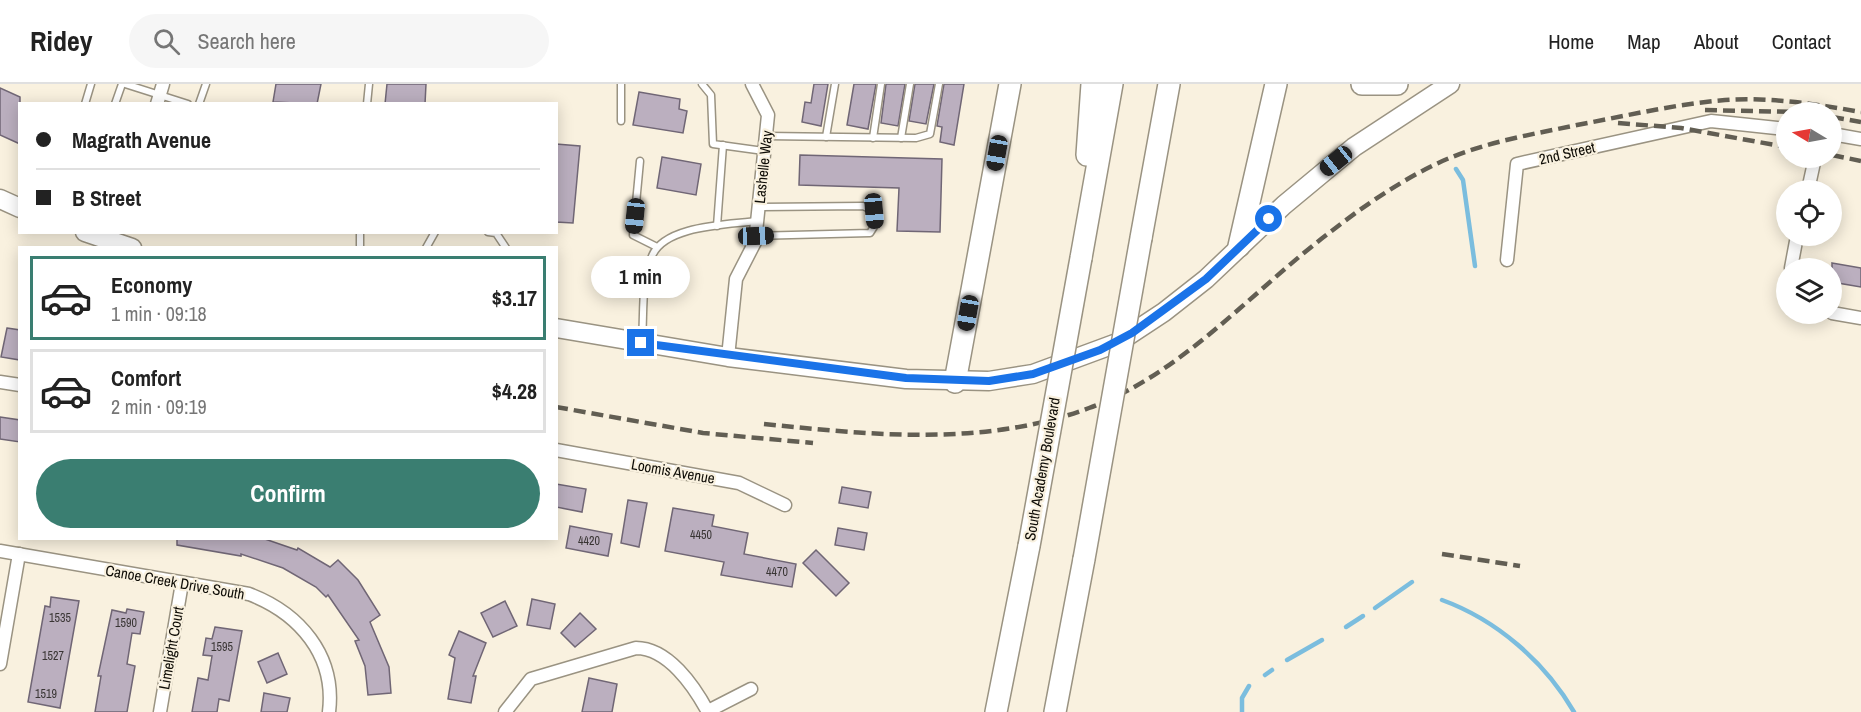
<!DOCTYPE html>
<meta charset="utf-8">
<style>
:root{--surface:#fff;--page:#f6f6f6;--text:#222;--muted:#767676;--line:#e0e0e0;--accent:#3a7e71}
body{margin:0;font-family:"Archivo Narrow",sans-serif;background:var(--page);color:var(--text);height:100vh;display:flex;flex-direction:column;font-size:22px;white-space:nowrap}
*{box-sizing:border-box;margin:0}
p{font-size:20px;color:var(--muted)}
.icon{flex:none;width:33px;height:33px;fill:none;stroke:currentColor;stroke-width:2;stroke-linecap:round;stroke-linejoin:round}
.map{position:relative;flex:1;overflow:hidden}
.panel{position:absolute;left:18px;top:162px;width:540px;height:294px;display:flex;flex-direction:column;background:var(--surface);border-radius:0px;box-shadow:0 3px 15px #0003}
.panel>*{flex:none}
.top-card{position:absolute;left:18px;top:18px;width:540px;height:132px;border-radius:0px;box-shadow:0 3px 15px #0003;display:grid;align-content:center;height:132px;padding:0 18px;background:var(--surface)}
.needle{width:39px;rotate:280deg}
.controls{position:absolute;left:1776px;top:18px;display:grid;gap:12px}
.controls a{display:grid;place-items:center;width:66px;height:66px;border-radius:50%;background:var(--surface);box-shadow:0 3px 15px #0003;font-size:30px}
.end{position:absolute;width:27px;height:27px;margin:-14px;border:8px solid #1a73e8;background:#fff;box-shadow:0 0 0 3px #fff}
.from{border-radius:50%}
.bubble{position:absolute;height:42px;border-radius:21px;background:var(--surface);box-shadow:0 3px 15px #0003;font-size:20px;font-weight:700;line-height:42px;text-align:center}
.car{position:absolute;width:18px;height:36px;margin:-18px -9px;border-radius:8px;box-shadow:0 0 4px 2px #0007;background:linear-gradient(#222 24%,#8ab4d8 0 40%,#222 0 76%,#8ab4d8 0 86%,#222 0)}
.top-card b{display:flex;align-items:center;gap:21px;height:57px;font-size:22px}
.top-card b+b{border-top:2px solid var(--line)}
.top-card i{width:15px;height:15px;background:var(--text)}
ul{padding:10px 0 0;list-style:none}
li{display:flex;align-items:center;gap:18px;height:84px;margin:0 12px 9px;padding:0 6px;border:3px solid var(--line);border-radius:0px}
li div{flex:1}
li b{display:block;font-size:22px}
li em{font-style:normal;font-weight:700}
li.active{border-color:var(--accent)}
li>.icon{width:54px;height:54px;stroke-width:1.5}
.primary-button{display:flex;gap:12px;margin-top:auto;padding:12px 18px}
.primary-button a{flex:1;height:69px;border-radius:36px;background:var(--accent);color:#fff;font-size:24px;font-weight:700;line-height:69px;text-align:center}
header{display:flex;align-items:center;gap:36px;box-sizing:border-box;height:84px;padding:0 30px;background:var(--surface);border-bottom:2px solid var(--line)}
header strong{font-size:28px}
nav{display:flex;gap:33px;margin-inline-start:auto;font-size:21px}
.search{width:420px;height:54px;background:var(--page);display:flex;align-items:center;gap:15px;box-sizing:border-box;padding:0 21px;border-radius:33px;color:var(--muted);font-size:22px}
.map>svg:first-child{display:block}
.lines{fill:none;stroke-linecap:round;stroke-linejoin:round}
.stream{stroke:#7bbdde;stroke-width:4.5}
.building{fill:#bbafbf;stroke:#706675;stroke-width:1.5}
.service-casing{stroke:#9a9382;stroke-width:9}
.minor-casing{stroke:#9a9382;stroke-width:15}
.secondary-casing{stroke:#9a9382;stroke-width:21}
.trunk-casing{stroke:#9a9382;stroke-width:24}
.service{stroke:#fff;stroke-width:6}
.minor{stroke:#fff;stroke-width:12}
.secondary{stroke:#fff;stroke-width:18}
.trunk{stroke:#fff;stroke-width:21}
.rail{stroke:#625e53;stroke-width:4.5;stroke-dasharray:12 6;stroke-linecap:butt}
.trunk-bridge-casing{stroke:#9a9382;stroke-width:24;stroke-linecap:butt}
.trunk-bridge{stroke:#fff;stroke-width:21}
.route{stroke:#1a73e8;stroke-width:8}
.labels{text-anchor:middle;dominant-baseline:central;stroke-width:4.5;stroke-linejoin:round;paint-order:stroke}
.number-label{font-size:12px;fill:#393534}
.street-label{font-size:15px;fill:#0e0c06;stroke:#f9f1df}
</style>
<header>
<strong>Ridey</strong>
<div class="search"><svg class="icon" aria-label="search" viewBox="0 0 24 24"><circle cx="10" cy="10" r="6"/><path d="M15 15l6 6"/></svg>Search here</div>
<nav><a>Home</a><a>Map</a><a>About</a><a>Contact</a></nav>
</header>
<div class="map">
<svg width="1861" height="628" viewBox="0 0 1861 628">
<rect width="100%" height="100%" fill="#f9f1df"/>
<g class="lines">
<!-- stream -->
<g class="stream">
<path d="M1456 85 1463 96 1475 182"/>
<path d="M1442 516C1497 536 1545 578 1574 628"/>
<path d="M1375 524 1412 498"/>
<path d="M1346 543 1363 532"/>
<path d="M1287 576 1322 556"/>
<path d="M1265 591 1272 586"/>
<path d="M1242 628V614L1249 602"/>
</g>
</g>
<!-- building -->
<g class="building">
<path d="M276 0H321L317 20 273 18Z"/>
<path d="M387 0H426L425 20H385Z"/>
<path d="M814 0H828L821 42 802 38 805 18 811 19Z"/>
<path d="M854 0H876L868 45 847 41Z"/>
<path d="M886 0H905L898 42 881 39Z"/>
<path d="M915 0H934L926 40 909 37Z"/>
<path d="M944 0H964L954 61 940 58 942 43 937 42Z"/>
<path d="M0 4 20 13V60L0 51Z"/>
<path d="M639 8 680 15 679 25 687 27 683 49 633 41Z"/>
<path d="M556 60 580 62 573 139 556 138Z"/>
<path d="M800 71 942 75 940 148 897 147 899 104 799 101Z"/>
<path d="M662 73 701 80 696 111 657 104Z"/>
<path d="M1832 179 1861 184V203L1832 198Z"/>
<path d="M7 244 20 246V276L1 273Z"/>
<path d="M0 333 20 336V358L0 355Z"/>
<path d="M556 400 586 405 582 428 556 423Z"/>
<path d="M842 403 871 408 868 424 839 419Z"/>
<path d="M628 416 647 419 639 463 621 459Z"/>
<path d="M673 424 714 431 712 442 748 449 744 470 796 480 792 503 721 491 724 478 665 467Z"/>
<path d="M570 442 612 450 608 472 566 464Z"/>
<path d="M838 444 867 449 864 466 835 461Z"/>
<path d="M177 454H262L297 466 298 464 330 483 338 476 358 496 380 531 370 538 389 583 391 609 368 611 365 582 355 557 359 556 328 511 326 513 316 503 283 484 241 470V472L177 461Z"/>
<path d="M816 466 849 499 836 512 803 479Z"/>
<path d="M51 513 79 517 60 624 28 618 45 522 50 523Z"/>
<path d="M532 515 555 520 550 545 527 541Z"/>
<path d="M505 517 517 542 493 553 481 529Z"/>
<path d="M127 525 144 528 140 550 132 549 127 580 135 582 127 628H95L101 592H98L112 526 126 529Z"/>
<path d="M580 529 596 545 575 563 561 549Z"/>
<path d="M215 543 242 547 229 617 219 615 217 628H192L198 594 208 596 212 572 203 571 206 554 212 555Z"/>
<path d="M459 547 486 559 473 592H476L471 619 448 615 455 574 449 571Z"/>
<path d="M278 569 287 590 267 599 258 578Z"/>
<path d="M589 594 617 600 612 628H582Z"/>
<path d="M264 609 290 614 287 628H261Z"/>
</g>
<g class="lines">
<defs>
<g id="service">
<path d="M125 0 188 20"/>
<path d="M621 0V37"/>
<path d="M702 0 711 11 713 60 764 67"/>
<path d="M85 20 91 0"/>
<path d="M115 20 122 0"/>
<path d="M199 20 206 0"/>
<path d="M367 20 369 0"/>
<path d="M766 52 916 54 930 50 939 0"/>
<path d="M826 53 835 0"/>
<path d="M873 54 881 0"/>
<path d="M901 54 910 0"/>
<path d="M640 77 633 151 657 163"/>
<path d="M717 142 723 61"/>
<path d="M488 148 496 149 506 164"/>
<path d="M756 152 870 149 875 141 874 127 863 122 759 123"/>
<path d="M360 164V148"/>
<path d="M426 164 435 148"/>
<path d="M642 255C644 230 641 196 652 172 665 141 728 141 757 137"/>
</g>
<g id="minor">
<path d="M157 20 163 0"/>
<path d="M1832 50 1861 55"/>
<path d="M1808 106 1815 74"/>
<path d="M1507 176 1517 80 1711 37 1786 45"/>
<path d="M1791 184 1797 152"/>
<path d="M1832 229 1861 234"/>
<path d="M728 273 736 195 755 158 768 31 752 0"/>
<path d="M0 298 20 301"/>
<path d="M556 366 739 399 785 421"/>
<path d="M0 467 249 510C299 529 336 571 329 628"/>
<path d="M0 580 19 470"/>
<path d="M708 627 751 605"/>
<path d="M160 628 182 499"/>
<path d="M505 628 531 595 636 564C668 564 694 602 708 628"/>
</g>
<g id="secondary">
<path d="M0 115 20 124"/>
<path d="M85 148 132 164"/>
<path d="M556 244 728 273 906 295 989 297 1033 290 1117 259 1164 228 1206 195 1284 121 1354 63 1450 0"/>
</g>
<g id="trunk">
<path d="M1362 0H1397"/>
<path d="M1087 71 1092 0"/>
<path d="M1141 154 1169 0"/>
<path d="M1239 162 1276 0"/>
<path d="M1081 174 1112 0"/>
<path d="M955 298 1010 0"/>
<path d="M996 628 1029 462"/>
<path d="M1055 628 1084 475"/>
</g>
</defs>
<!-- service casing -->
<use href="#service" class="service-casing"/>
<!-- minor casing -->
<use href="#minor" class="minor-casing"/>
<!-- secondary casing -->
<use href="#secondary" class="secondary-casing"/>
<!-- trunk casing -->
<use href="#trunk" class="trunk-casing"/>
<!-- service -->
<use href="#service" class="service"/>
<!-- minor -->
<use href="#minor" class="minor"/>
<!-- secondary -->
<use href="#secondary" class="secondary"/>
<!-- trunk -->
<use href="#trunk" class="trunk"/>
<!-- rail -->
<g class="rail">
<path d="M1705 26 1798 28"/>
<path d="M1832 33 1861 38"/>
<path d="M1618 39 1681 44 1786 63"/>
<path d="M1832 71 1861 77"/>
<path d="M556 323 703 349 813 359"/>
<path d="M764 340C872 351 985 363 1089 324 1182 290 1251 208 1329 149 1361 124 1397 99 1434 81 1479 59 1529 51 1577 41 1626 32 1675 20 1725 16 1770 13 1816 20 1861 28"/>
<path d="M1442 470 1520 482"/>
</g>
<defs>
<g id="trunk-bridge">
<path d="M1029 462 1081 174"/>
<path d="M1084 475 1141 154"/>
</g>
</defs>
<!-- trunk-bridge casing -->
<use href="#trunk-bridge" class="trunk-bridge-casing"/>
<!-- trunk-bridge -->
<use href="#trunk-bridge" class="trunk-bridge"/>
</g>
<g class="lines">
<!-- route -->
<path class="route" d="M641 259 906 294 989 297 1033 290 1100 266 1132 249 1206 195 1269 135"/>
</g>
<g class="labels">
<!-- number labels -->
<g class="number-label">
<text x="701" y="451">4450</text>
<text x="589" y="457">4420</text>
<text x="777" y="488">4470</text>
<text x="60" y="534">1535</text>
<text x="126" y="539">1590</text>
<text x="222" y="563">1595</text>
<text x="53" y="572">1527</text>
<text x="46" y="610">1519</text>
</g>
<!-- street labels -->
<g class="street-label">
<text transform="translate(1567 69) rotate(-13)">2nd Street</text>
<text transform="translate(763 83) rotate(-84)">Lashelle Way</text>
<text transform="translate(1042 385) rotate(-80)">South Academy Boulevard</text>
<text transform="translate(673 387) rotate(10)">Loomis Avenue</text>
<text transform="translate(175 498) rotate(10)">Canoe Creek Drive South</text>
<text transform="translate(171 564) rotate(-80)">Limelight Court</text>
</g>
</g>
</svg>
<div class="controls">
<a><svg class="needle" viewBox="-14 -14 28 28"><path d="M0-13l5 13h-10z" fill="#e53935"/><path d="M0 13l5-13h-10z" fill="#767676"/></svg></a>
<a><svg class="icon" aria-label="locate" viewBox="0 0 24 24"><circle cx="12" cy="12" r="6"/><path d="M12 2v4M12 18v4M2 12h4M18 12h4"/></svg></a>
<a><svg class="icon" aria-label="layers" viewBox="0 0 24 24"><path d="M12 4l9 5-9 5-9-5zM3 14l9 5 9-5"/></svg></a>
</div>
<i class="end from" style="left:1269px;top:135px"></i>
<i class="end" style="left:641px;top:259px"></i>
<div class="bubble" style="left:591px;top:172px;width:99px">1 min</div>
<i class="car" style="left:997px;top:69px;rotate:190deg"></i>
<i class="car" style="left:1336px;top:77px;rotate:231deg"></i>
<i class="car" style="left:874px;top:127px;rotate:175deg"></i>
<i class="car" style="left:635px;top:132px;rotate:186deg"></i>
<i class="car" style="left:756px;top:152px;rotate:88deg"></i>
<i class="car" style="left:968px;top:229px;rotate:190deg"></i>
<div class="top-card">
<b><i class="from"></i>Magrath Avenue</b>
<b><i></i>B Street</b>
</div>
<section class="panel">
<ul>
<li class="active"><svg class="icon" aria-label="car" viewBox="0 0 24 24"><path d="M5 17H2v-5l4-1 3-4h7l3 4 3 1v5h-3M9 17h6M6 11h13"/><circle cx="7" cy="17" r="2"/><circle cx="17" cy="17" r="2"/></svg><div><b>Economy</b><p>1 min · 09:18</p></div><em>$3.17</em></li>
<li><svg class="icon" aria-label="car" viewBox="0 0 24 24"><path d="M5 17H2v-5l4-1 3-4h7l3 4 3 1v5h-3M9 17h6M6 11h13"/><circle cx="7" cy="17" r="2"/><circle cx="17" cy="17" r="2"/></svg><div><b>Comfort</b><p>2 min · 09:19</p></div><em>$4.28</em></li>
</ul>
<div class="primary-button"><a>Confirm</a></div>
</section>
</div>
